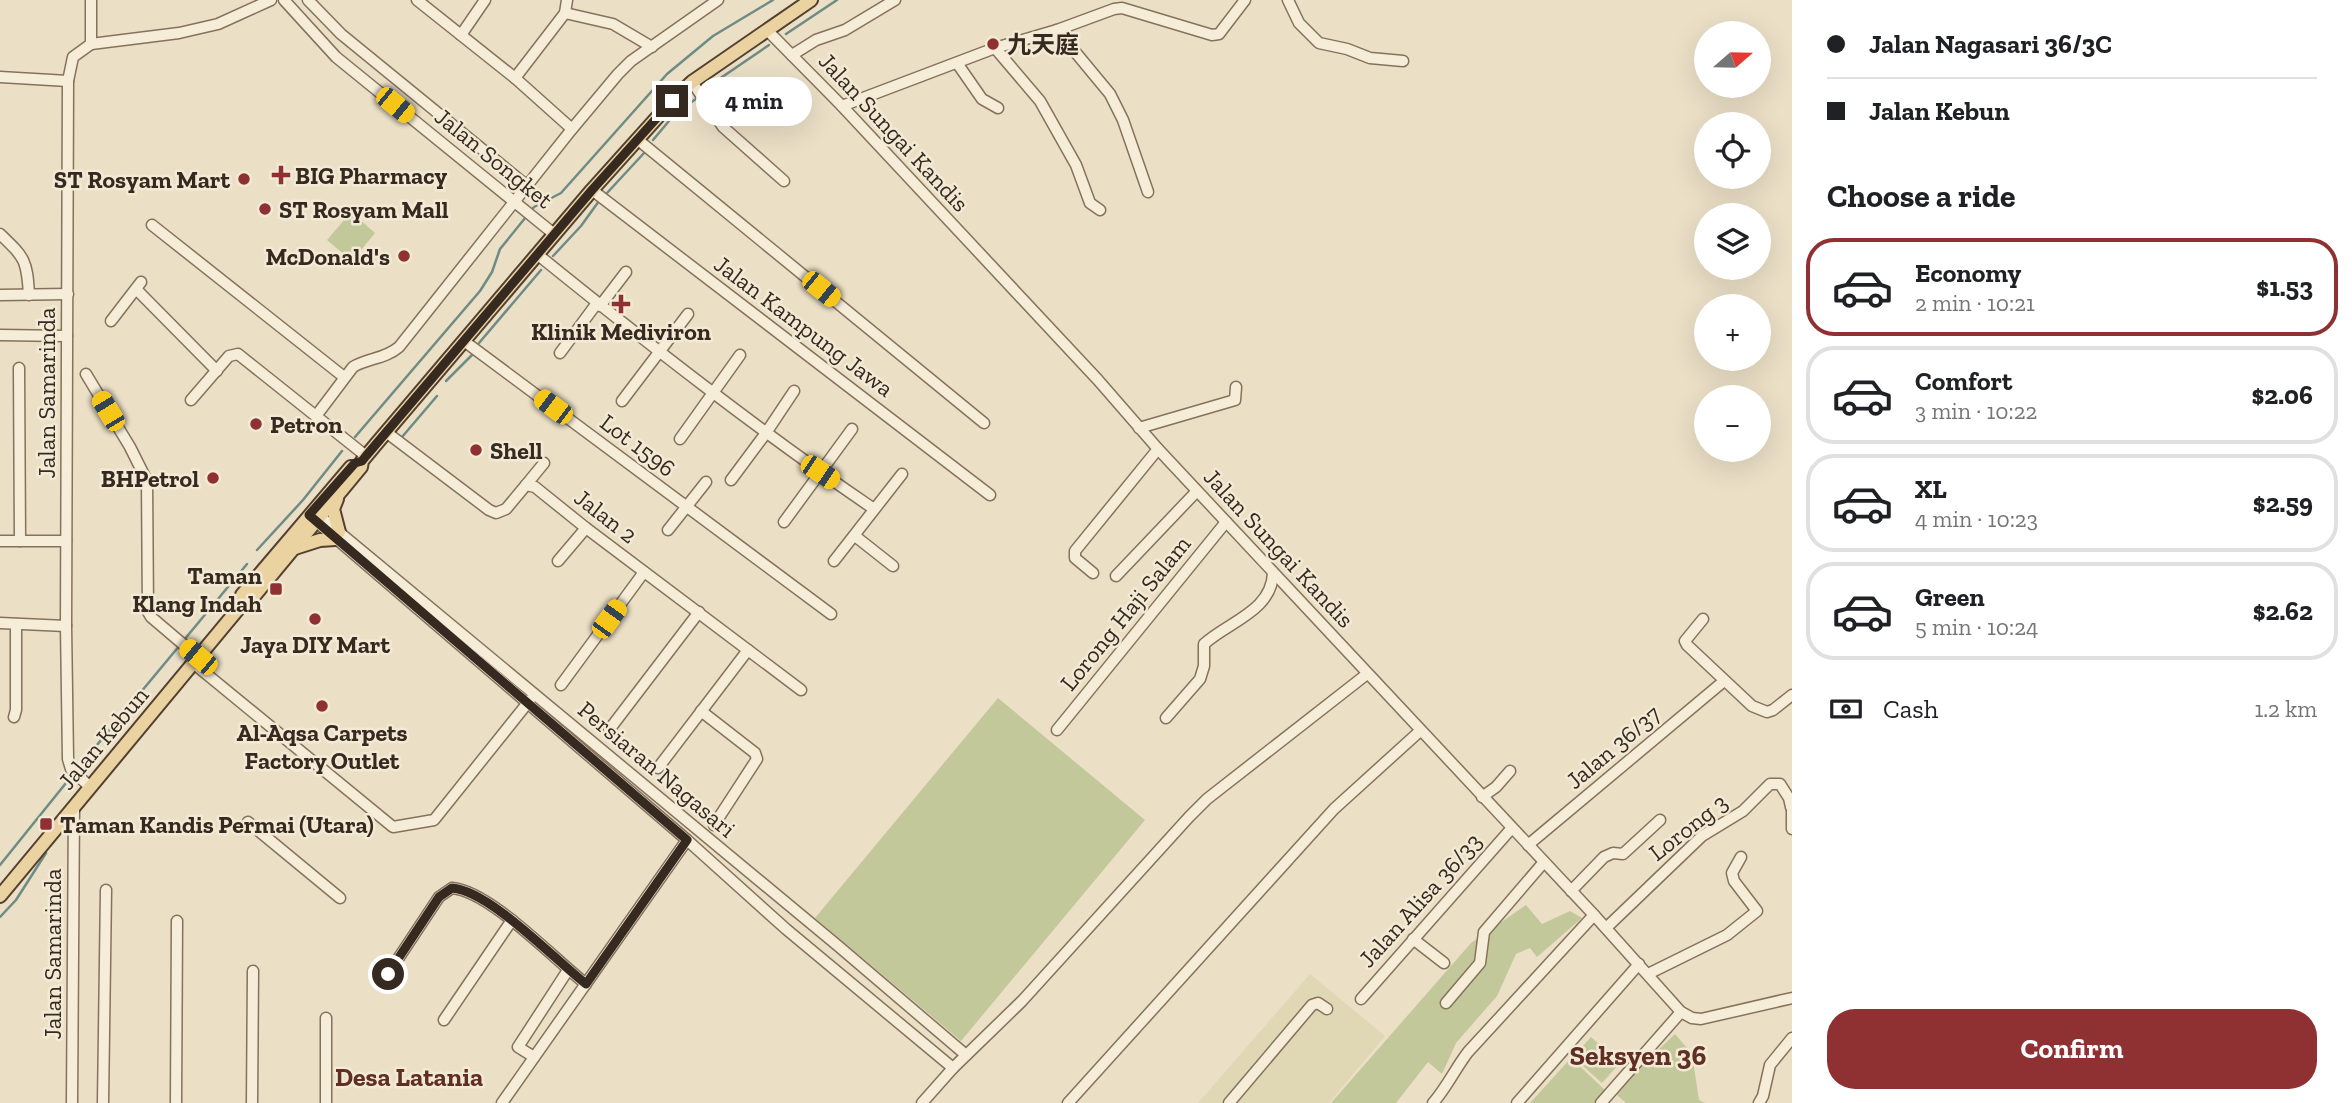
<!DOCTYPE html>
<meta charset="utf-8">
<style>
:root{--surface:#fff;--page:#f6f6f6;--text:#202124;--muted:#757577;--line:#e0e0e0;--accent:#8f3133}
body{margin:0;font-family:"Zilla Slab","Noto Sans SC",serif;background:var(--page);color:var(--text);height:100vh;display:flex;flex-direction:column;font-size:26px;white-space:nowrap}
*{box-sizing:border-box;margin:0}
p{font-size:23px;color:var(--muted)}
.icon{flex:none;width:38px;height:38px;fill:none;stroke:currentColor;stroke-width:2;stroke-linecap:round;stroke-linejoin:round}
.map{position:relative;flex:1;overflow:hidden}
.sheet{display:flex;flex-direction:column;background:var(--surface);width:560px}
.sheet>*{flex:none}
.banner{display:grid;align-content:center;height:154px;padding:0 35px;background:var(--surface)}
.needle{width:46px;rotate:70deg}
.buttons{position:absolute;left:1694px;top:21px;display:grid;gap:14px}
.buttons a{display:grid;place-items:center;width:77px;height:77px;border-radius:50%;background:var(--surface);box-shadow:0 7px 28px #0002;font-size:35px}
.end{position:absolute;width:32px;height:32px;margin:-16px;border:9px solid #362a20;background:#fff;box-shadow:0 0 0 4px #fff}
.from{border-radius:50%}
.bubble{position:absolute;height:49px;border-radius:24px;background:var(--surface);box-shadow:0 7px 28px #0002;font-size:23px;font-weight:800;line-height:49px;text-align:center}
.car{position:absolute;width:21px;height:42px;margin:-21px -10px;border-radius:9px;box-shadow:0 0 5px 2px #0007;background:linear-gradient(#f5c518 24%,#345 0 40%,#f5c518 0 76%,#345 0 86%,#f5c518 0)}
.banner b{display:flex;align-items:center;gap:24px;height:66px;font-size:26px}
.banner b+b{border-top:2px solid var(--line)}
.banner i{width:18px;height:18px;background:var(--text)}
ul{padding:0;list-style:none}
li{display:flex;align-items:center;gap:21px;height:98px;margin:0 14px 10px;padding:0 21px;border:4px solid var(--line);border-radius:28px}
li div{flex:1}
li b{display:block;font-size:26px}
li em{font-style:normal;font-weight:800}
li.selected{border-color:var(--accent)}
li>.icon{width:63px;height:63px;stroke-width:1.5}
h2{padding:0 35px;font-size:32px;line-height:84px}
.pay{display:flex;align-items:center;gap:18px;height:77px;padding:0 35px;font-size:26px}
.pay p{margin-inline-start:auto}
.cta{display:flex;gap:14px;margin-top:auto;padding:14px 35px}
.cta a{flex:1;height:80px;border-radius:28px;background:var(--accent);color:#fff;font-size:28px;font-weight:800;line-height:80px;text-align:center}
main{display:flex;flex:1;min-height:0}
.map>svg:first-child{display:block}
.farmland{fill:#e0d8b4}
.green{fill:#c3c89b}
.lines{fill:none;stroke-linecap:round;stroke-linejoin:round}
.stream{stroke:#6e8c85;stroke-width:2.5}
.minor-casing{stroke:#85725d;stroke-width:13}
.major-casing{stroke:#534031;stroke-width:16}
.minor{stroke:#f6edd9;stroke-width:10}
.major{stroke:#ebd3a1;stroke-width:12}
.route{stroke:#362a20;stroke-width:9}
.poi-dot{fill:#8f3133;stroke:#f3ead5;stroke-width:2.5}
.labels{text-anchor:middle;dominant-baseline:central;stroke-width:5;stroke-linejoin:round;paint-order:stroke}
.poi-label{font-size:24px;font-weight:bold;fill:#362a20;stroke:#f3ead5;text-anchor:start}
.street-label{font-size:24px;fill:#362a20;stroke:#f3ead5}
.neighbourhood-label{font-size:26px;font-weight:bold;fill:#602e22;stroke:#f3ead5}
.quarter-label{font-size:28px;font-weight:bold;fill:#602e22;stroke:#f3ead5}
</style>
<main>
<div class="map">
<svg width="1792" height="1103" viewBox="0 0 1792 1103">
<rect width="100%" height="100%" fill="#ebdfc6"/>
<!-- farmland -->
<path class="farmland" d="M1310 974 1385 1036 1329 1103H1198Z"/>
<!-- green -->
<g class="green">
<path d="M351 212 375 233 352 261 327 240Z"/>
<path d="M998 698 1145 820 961 1041 815 918Z"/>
<path d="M1526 905 1542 924 1570 911 1582 918 1537 957 1530 948 1516 954 1497 996 1456 1043 1442 1074 1428 1062 1396 1103H1331L1471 943Z"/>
<path d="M1675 1034 1692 1054 1699 1100 1705 1103H1626L1617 1095 1632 1075Z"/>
<path d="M1591 1037 1620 1063 1602 1083 1573 1057Z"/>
<path d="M1571 1058 1605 1090 1594 1103H1530Z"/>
</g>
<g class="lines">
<!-- stream -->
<g class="stream">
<path d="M786 34 837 0"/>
<path d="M706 88 769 45"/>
<path d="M653 140 674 115 697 98"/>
<path d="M607 193 645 152"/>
<path d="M553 256 581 226 599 201"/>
<path d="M479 343 541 270"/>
<path d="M446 381 472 355"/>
<path d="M355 437 480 291 492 272 500 249 534 207 561 193 667 74 713 36 773 0"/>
<path d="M402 437 437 396"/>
<path d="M257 550 303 500 342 451"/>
<path d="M184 640 247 564"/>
<path d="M77 769 180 645"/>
<path d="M0 865 70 778"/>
<path d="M0 917 16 900 46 853"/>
</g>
<defs>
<g id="minor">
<path d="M284 0 336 57 554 234"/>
<path d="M308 0 341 34 526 185"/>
<path d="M417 0 515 78 572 129"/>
<path d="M1288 0 1299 23 1319 43 1347 49 1370 58 1403 61"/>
<path d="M565 13 613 24 652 47"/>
<path d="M767 30 842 106 1098 380 1158 449 1594 915 1681 1012 1692 1018 1701 1019 1792 998"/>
<path d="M1057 30 1110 94 1123 120 1148 192"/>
<path d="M461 35 485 0"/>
<path d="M91 44 179 33 218 24 271 0"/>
<path d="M995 48 1040 101 1076 165 1090 203 1100 210"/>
<path d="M792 55 816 40 845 30 895 0"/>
<path d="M957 63 982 99 998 108"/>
<path d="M0 77 68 81"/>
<path d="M515 78 565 13 567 0"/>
<path d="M692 82 723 127 784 181"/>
<path d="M842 106 995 48 1057 30 1114 9 1122 8 1212 35 1219 34 1245 0"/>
<path d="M637 139 984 423"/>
<path d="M592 190 990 495"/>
<path d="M152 225 344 377"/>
<path d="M0 234C25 258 27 260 29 295"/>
<path d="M537 254C647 343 758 430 874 509"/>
<path d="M136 289 217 371"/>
<path d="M0 295 68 294"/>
<path d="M600 306 626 272"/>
<path d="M111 321 141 282"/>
<path d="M0 335 67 336"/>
<path d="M464 341 831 614"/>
<path d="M560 353 597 303"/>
<path d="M19 368 20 541"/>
<path d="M86 374 130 447 147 481 148 612 151 617 198 657"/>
<path d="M191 400 229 356 238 354 366 456"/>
<path d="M622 401 688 314"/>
<path d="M316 416 353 367C368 358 385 359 399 347L572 129 618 74 631 61 718 0"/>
<path d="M1139 428 1235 400 1236 387"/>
<path d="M386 432 489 510 496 513 506 509 526 485 535 487 586 528 801 690"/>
<path d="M680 439 740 355"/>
<path d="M731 480 766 433 794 391"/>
<path d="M526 485 544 463"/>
<path d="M316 513 837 945 966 1055"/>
<path d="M311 517 687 840 786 929 953 1068"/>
<path d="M784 522 852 429"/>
<path d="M668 530 706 482"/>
<path d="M855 536 893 566"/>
<path d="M0 541H66"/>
<path d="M558 561 586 528"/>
<path d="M834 561 902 474"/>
<path d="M1093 573 1075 558V551L1158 449"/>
<path d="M1116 576 1197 491"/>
<path d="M1703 619 1685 641 1687 645 1752 706 1767 712 1773 710 1792 695"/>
<path d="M0 623 66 626"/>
<path d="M193 663 393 827 434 820 530 700"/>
<path d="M561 685 644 572"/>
<path d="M701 711 755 753 757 759 714 825"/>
<path d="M14 717 16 710V624"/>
<path d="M1166 718 1200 679 1204 666V644C1228 622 1272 611 1273 573"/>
<path d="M609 730 699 612"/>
<path d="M1057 730 1226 522"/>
<path d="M658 768 748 650"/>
<path d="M90 787 71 769 68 759 66 626 68 81 73 57 91 44V0"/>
<path d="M1482 797 1496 787 1510 771"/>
<path d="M1792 807V829"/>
<path d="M248 822 340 898"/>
<path d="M1528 845 1724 681"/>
<path d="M1571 891 1604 857 1613 853 1623 854 1660 820"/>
<path d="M1606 928 1702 836 1743 811 1770 784H1780L1789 798 1791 807"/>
<path d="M1413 939 1444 963"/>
<path d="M388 974 439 897 452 888C490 891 554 959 586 984"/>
<path d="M1648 974 1727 935 1757 911 1734 881 1732 873 1741 857"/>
<path d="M1361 999 1511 829"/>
<path d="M1446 1003 1480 963 1484 932 1544 862"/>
<path d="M326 1018V1103"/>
<path d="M444 1020 512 920"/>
<path d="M534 1057 518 1047 568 970"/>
<path d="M72 1103 74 806"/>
<path d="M103 1103 106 890"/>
<path d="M176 1103 177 921"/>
<path d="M252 1103 253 971"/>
<path d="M502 1103 687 840"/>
<path d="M922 1103 953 1068 1022 1001 1189 817 1207 799 1367 674"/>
<path d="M1068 1103 1334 809 1420 731"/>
<path d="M1229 1103 1312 1005 1318 1003 1327 1009"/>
<path d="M1433 1103C1447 1087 1455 1069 1468 1052L1594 915"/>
<path d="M1517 1103 1639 964"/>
<path d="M1601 1103 1681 1012"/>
<path d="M1759 1103 1763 1096 1770 1065 1792 1038"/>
</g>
<g id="major">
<path d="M337 499 333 509 339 532"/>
<path d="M295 548 320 540 335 539"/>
<path d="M239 608 242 595 351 467"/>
<path d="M0 896 239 608 250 601 361 467 362 461 377 443 592 190 672 101 692 82 811 0"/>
</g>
</defs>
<!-- minor casing -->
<use href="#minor" class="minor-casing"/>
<!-- major casing -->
<use href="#major" class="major-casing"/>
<!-- minor -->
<use href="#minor" class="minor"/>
<!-- major -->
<use href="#major" class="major"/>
</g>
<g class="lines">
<!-- route -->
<path class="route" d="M388 974 439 897 452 888C490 891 554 959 586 984L687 840 309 515 355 463 362 461 366 456 592 190 672 101"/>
</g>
<!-- markers -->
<g class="poi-dot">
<circle cx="993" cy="44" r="7"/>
<path d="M277.5 164.5h7v7h7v7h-7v7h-7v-7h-7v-7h7z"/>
<circle cx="244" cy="179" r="7"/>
<circle cx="265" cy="209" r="7"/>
<circle cx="404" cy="256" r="7"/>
<path d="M617.5 293.5h7v7h7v7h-7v7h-7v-7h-7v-7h7z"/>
<circle cx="256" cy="424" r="7"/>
<circle cx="476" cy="450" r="7"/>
<circle cx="213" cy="478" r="7"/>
<rect x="269" y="582" width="14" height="14" rx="3.5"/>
<circle cx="315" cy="619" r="7"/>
<circle cx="322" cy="706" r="7"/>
<rect x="39" y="817" width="14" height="14" rx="3.5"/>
</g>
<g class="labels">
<!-- poi labels -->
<g class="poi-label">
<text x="1007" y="44">九天庭</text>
<text x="295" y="175">BIG Pharmacy</text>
<text x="230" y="179" text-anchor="end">ST Rosyam Mart</text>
<text x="279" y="209">ST Rosyam Mall</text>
<text x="390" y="256" text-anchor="end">McDonald's</text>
<text x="621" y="331" text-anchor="middle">Klinik Mediviron</text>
<text x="270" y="424">Petron</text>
<text x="490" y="450">Shell</text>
<text x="199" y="478" text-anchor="end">BHPetrol</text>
<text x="262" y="575" text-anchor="end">Taman<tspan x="262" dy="28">Klang Indah</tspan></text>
<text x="315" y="644" text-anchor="middle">Jaya DIY Mart</text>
<text x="322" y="732" text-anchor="middle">Al-Aqsa Carpets<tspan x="322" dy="28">Factory Outlet</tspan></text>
<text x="60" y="824">Taman Kandis Permai (Utara)</text>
</g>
<!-- street labels -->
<g class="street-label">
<text transform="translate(894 132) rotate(47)">Jalan Sungai Kandis</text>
<text transform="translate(494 158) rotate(39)">Jalan Songket</text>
<text transform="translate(804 326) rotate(37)">Jalan Kampung Jawa</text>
<text transform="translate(46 393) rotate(-90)">Jalan Samarinda</text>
<text transform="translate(638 445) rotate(37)">Lot 1596</text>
<text transform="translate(606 516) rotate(38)">Jalan 2</text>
<text transform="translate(1279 548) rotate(47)">Jalan Sungai Kandis</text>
<text transform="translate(1125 613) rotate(-51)">Lorong Haji Salam</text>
<text transform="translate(103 738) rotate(-50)">Jalan Kebun</text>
<text transform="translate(1613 747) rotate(-40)">Jalan 36/37</text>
<text transform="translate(657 769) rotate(40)">Persiaran Nagasari</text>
<text transform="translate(1688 827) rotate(-38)">Lorong 3</text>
<text transform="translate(1420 900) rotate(-48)">Jalan Alisa 36/33</text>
<text transform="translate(52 954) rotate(-90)">Jalan Samarinda</text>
</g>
<!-- neighbourhood labels -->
<g class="neighbourhood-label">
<text x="409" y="1077">Desa Latania</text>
</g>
<!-- quarter labels -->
<g class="quarter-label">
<text x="1638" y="1055">Seksyen 36</text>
</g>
</g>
</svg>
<div class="buttons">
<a><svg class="needle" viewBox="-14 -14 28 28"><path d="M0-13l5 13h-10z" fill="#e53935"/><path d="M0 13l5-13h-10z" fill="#757577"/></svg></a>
<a><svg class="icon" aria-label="locate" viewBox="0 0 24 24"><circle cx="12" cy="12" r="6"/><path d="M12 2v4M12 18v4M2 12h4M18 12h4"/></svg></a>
<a><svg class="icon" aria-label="layers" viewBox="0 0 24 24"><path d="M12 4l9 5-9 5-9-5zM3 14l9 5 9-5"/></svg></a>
<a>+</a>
<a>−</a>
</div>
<i class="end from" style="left:388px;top:974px"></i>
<i class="end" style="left:672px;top:101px"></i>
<div class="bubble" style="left:696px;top:77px;width:116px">4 min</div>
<i class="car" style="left:395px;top:105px;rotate:129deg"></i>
<i class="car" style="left:821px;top:289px;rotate:129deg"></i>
<i class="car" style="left:553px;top:407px;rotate:307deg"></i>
<i class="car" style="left:108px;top:411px;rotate:329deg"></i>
<i class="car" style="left:820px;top:472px;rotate:124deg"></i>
<i class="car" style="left:609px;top:619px;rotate:36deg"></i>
<i class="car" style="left:198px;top:657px;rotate:310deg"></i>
</div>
<section class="sheet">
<div class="banner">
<b><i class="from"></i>Jalan Nagasari 36/3C</b>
<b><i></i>Jalan Kebun</b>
</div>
<h2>Choose a ride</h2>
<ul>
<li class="selected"><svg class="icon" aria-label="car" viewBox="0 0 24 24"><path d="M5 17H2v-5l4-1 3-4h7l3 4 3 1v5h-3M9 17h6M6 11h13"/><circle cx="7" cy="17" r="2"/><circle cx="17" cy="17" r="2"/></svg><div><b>Economy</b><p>2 min · 10:21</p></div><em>$1.53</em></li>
<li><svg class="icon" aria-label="car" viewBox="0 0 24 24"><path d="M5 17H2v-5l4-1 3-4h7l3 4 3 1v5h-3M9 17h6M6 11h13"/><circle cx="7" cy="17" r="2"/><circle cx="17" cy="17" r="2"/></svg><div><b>Comfort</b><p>3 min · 10:22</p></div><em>$2.06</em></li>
<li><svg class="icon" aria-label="car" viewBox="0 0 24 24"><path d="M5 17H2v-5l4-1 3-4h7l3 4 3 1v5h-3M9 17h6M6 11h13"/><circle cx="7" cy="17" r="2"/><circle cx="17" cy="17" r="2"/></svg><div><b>XL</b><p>4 min · 10:23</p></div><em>$2.59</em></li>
<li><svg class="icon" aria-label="car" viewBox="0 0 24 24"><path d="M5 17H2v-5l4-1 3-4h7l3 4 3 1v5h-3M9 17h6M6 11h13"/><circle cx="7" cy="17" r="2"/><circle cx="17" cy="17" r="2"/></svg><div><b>Green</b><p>5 min · 10:24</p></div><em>$2.62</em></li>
</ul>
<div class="pay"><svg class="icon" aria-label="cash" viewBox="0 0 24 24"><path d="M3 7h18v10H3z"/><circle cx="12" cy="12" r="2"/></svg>Cash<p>1.2 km</p></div>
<div class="cta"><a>Confirm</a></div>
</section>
</main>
